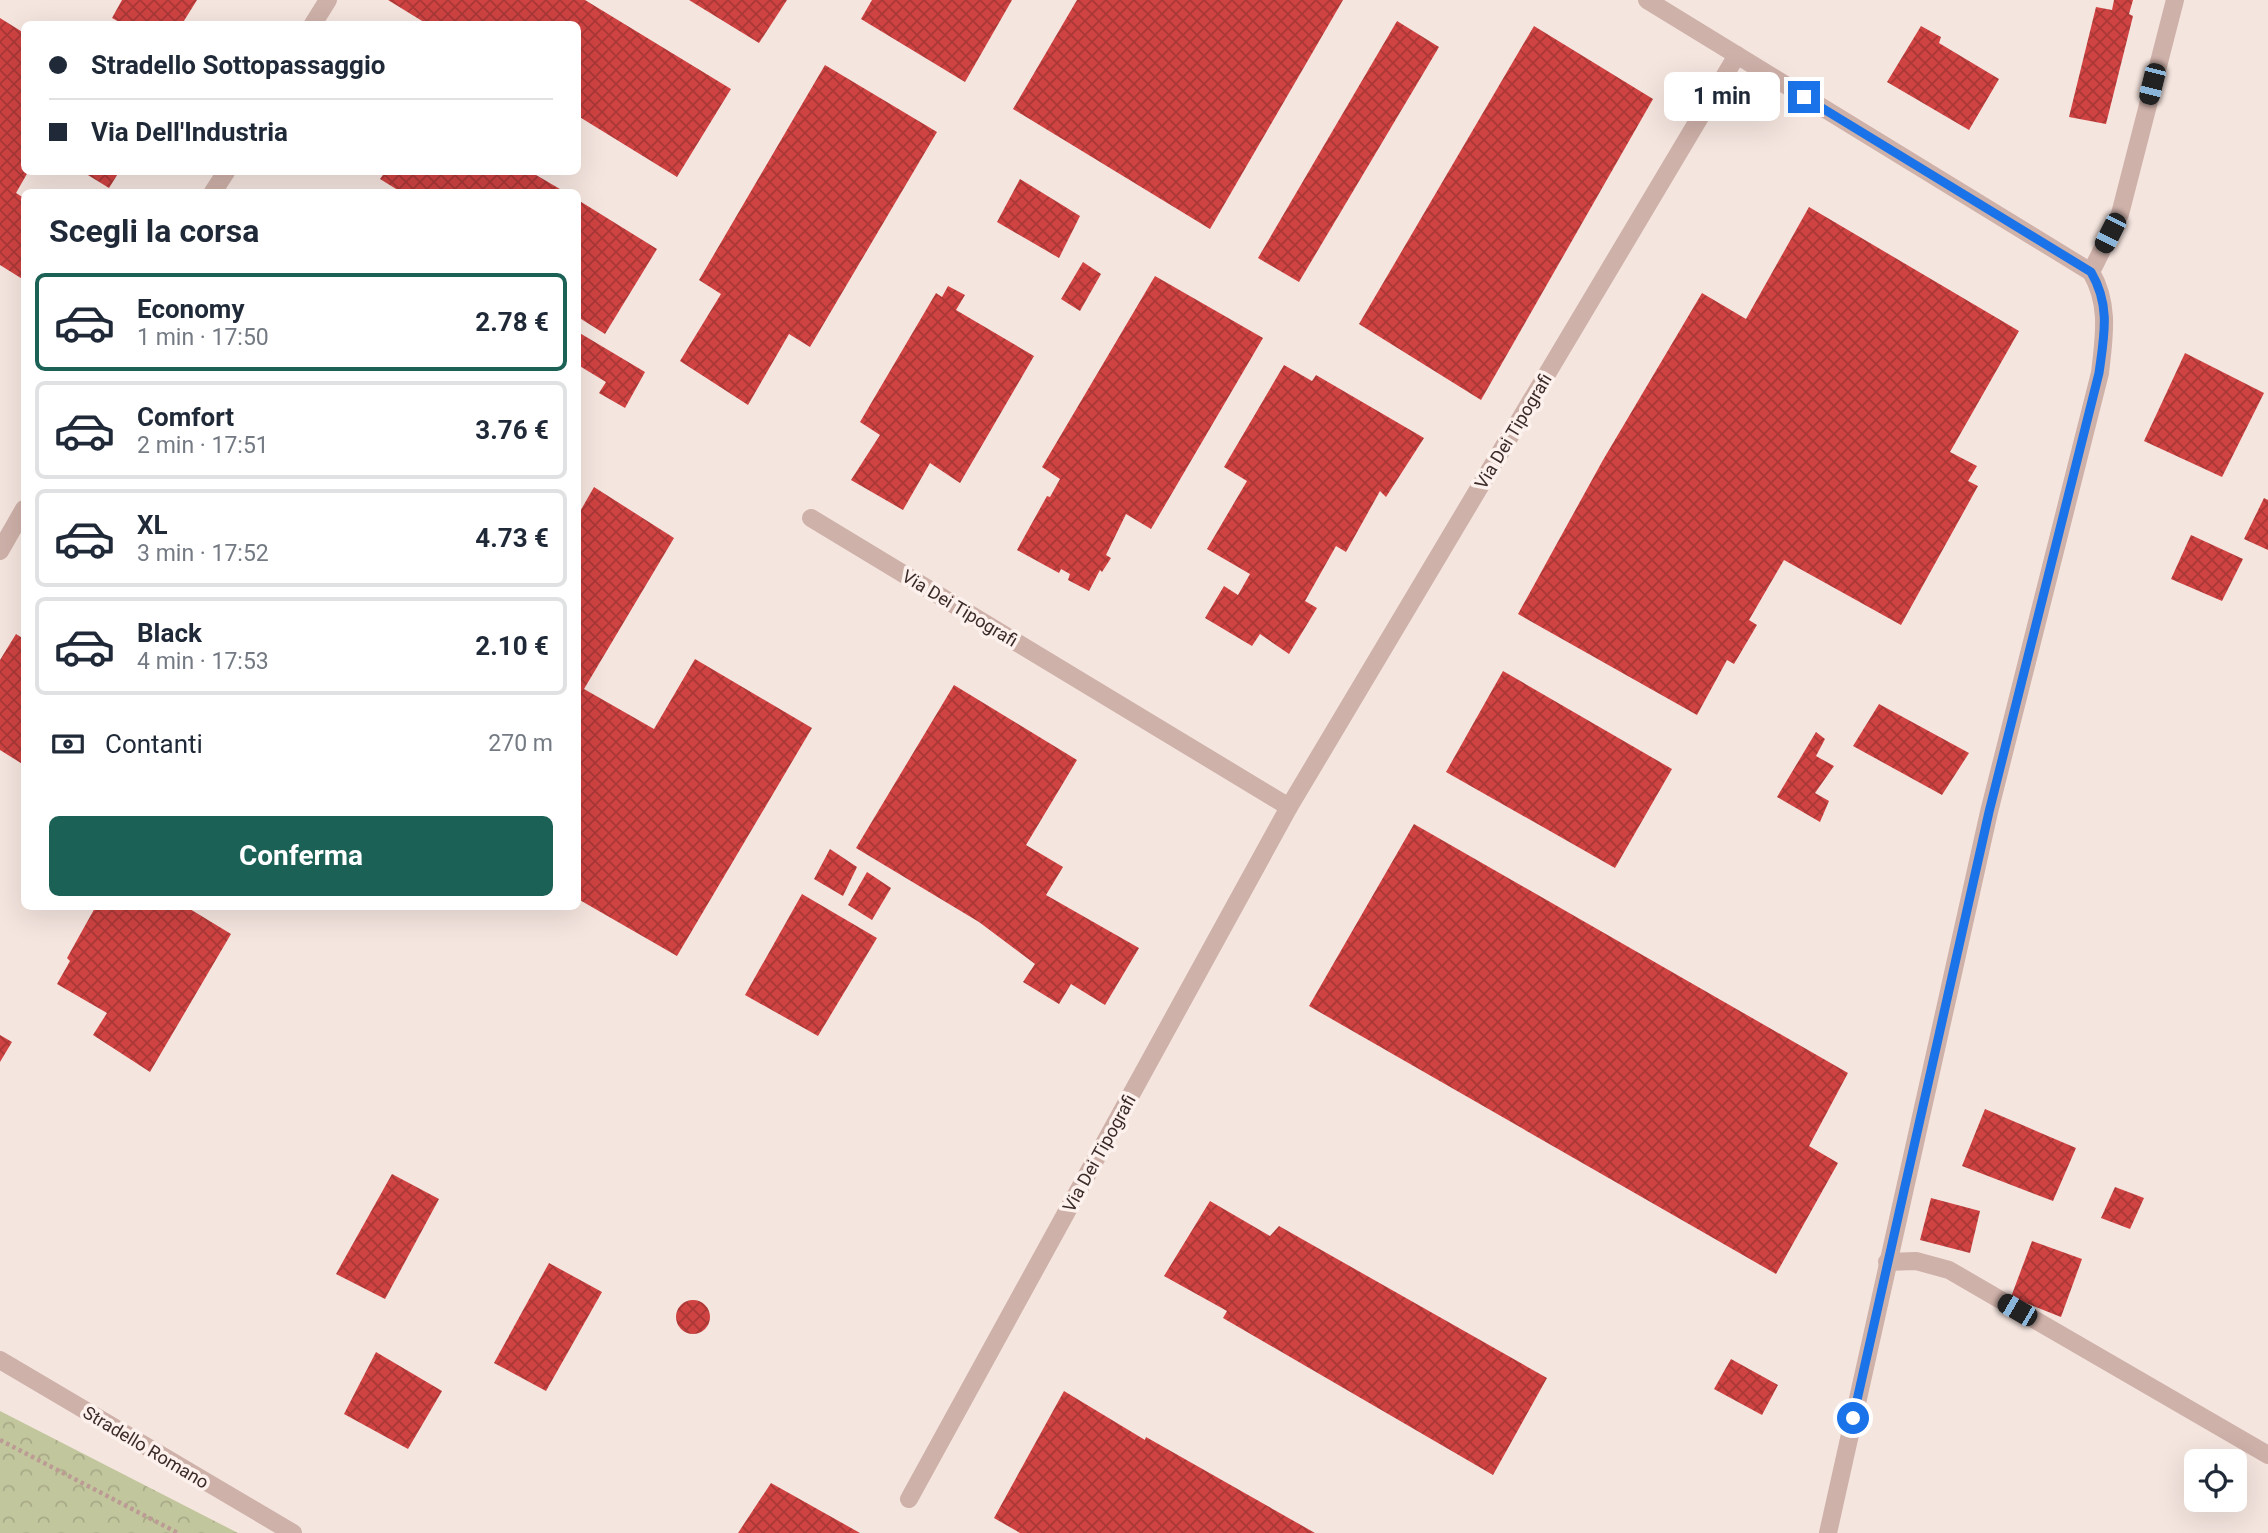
<!DOCTYPE html>
<html lang="it">
<meta charset="utf-8">
<style>
:root{--surface:#fff;--page:#f2f2f3;--text:#1f2937;--muted:#747a83;--line:#e0e1e3;--accent:#1b6155}
body{margin:0;font-family:Roboto,sans-serif;background:var(--page);color:var(--text);height:100vh;display:flex;flex-direction:column;font-size:26px;white-space:nowrap}
*{box-sizing:border-box;margin:0}
p{font-size:23px;color:var(--muted)}
.icon{flex:none;width:38px;height:38px;fill:none;stroke:currentColor;stroke-width:2;stroke-linecap:round;stroke-linejoin:round}
.map{position:relative;flex:1;overflow:hidden}
.side{position:absolute;left:21px;top:189px;width:560px;height:721px;display:flex;flex-direction:column;background:var(--surface);border-radius:10px;box-shadow:0 7px 28px #0002}
.side>*{flex:none}
.top-card{position:absolute;left:21px;top:21px;width:560px;height:154px;border-radius:10px;box-shadow:0 7px 28px #0002;display:grid;align-content:center;height:154px;padding:0 28px;background:var(--surface)}
.fabs{position:absolute;left:2184px;top:1449px;display:grid;gap:14px}
.fabs a{display:grid;place-items:center;width:63px;height:63px;border-radius:10px;background:var(--surface);box-shadow:0 7px 28px #0002;font-size:35px}
.end{position:absolute;width:32px;height:32px;margin:-16px;border:9px solid #1a73e8;background:#fff;box-shadow:0 0 0 4px #fff}
.from{border-radius:50%}
.bubble{position:absolute;height:49px;border-radius:10px;background:var(--surface);box-shadow:0 7px 28px #0002;font-size:23px;font-weight:700;line-height:49px;text-align:center}
.car{position:absolute;width:21px;height:42px;margin:-21px -10px;border-radius:9px;box-shadow:0 0 5px 2px #0007;background:linear-gradient(#222 24%,#8ab4d8 0 40%,#222 0 76%,#8ab4d8 0 86%,#222 0)}
.top-card b{display:flex;align-items:center;gap:24px;height:66px;font-size:26px}
.top-card b+b{border-top:2px solid var(--line)}
.top-card i{width:18px;height:18px;background:var(--text)}
ul{padding:0;list-style:none}
li{display:flex;align-items:center;gap:21px;height:98px;margin:0 14px 10px;padding:0 14px;border:4px solid var(--line);border-radius:10px}
li div{flex:1}
li b{display:block;font-size:26px}
li em{font-style:normal;font-weight:700}
li.on{border-color:var(--accent)}
li>.icon{width:63px;height:63px;stroke-width:1.5}
h2{padding:0 28px;font-size:32px;line-height:84px}
.pay{display:flex;align-items:center;gap:18px;height:77px;padding:0 28px;font-size:26px}
.pay p{margin-inline-start:auto}
.action{display:flex;gap:14px;margin-top:auto;padding:14px 28px}
.action a{flex:1;height:80px;border-radius:10px;background:var(--accent);color:#fff;font-size:28px;font-weight:700;line-height:80px;text-align:center}
.map>svg:first-child{display:block}
.park{fill:url(#park-crowns)}
.building{fill:url(#building-cross-hatch)}
.lines{fill:none;stroke-linecap:round;stroke-linejoin:round}
.path{stroke:#bb9b93;stroke-width:4.5;stroke-dasharray:3.5 3.5;stroke-linecap:butt}
.minor{stroke:#ceb1a9;stroke-width:18}
.route{stroke:#1a73e8;stroke-width:9}
.labels{text-anchor:middle;dominant-baseline:central;stroke-width:7;stroke-linejoin:round;paint-order:stroke}
.street-label{font-size:18px;fill:#3b2b29;stroke:#fcf1ec}
</style>
<div class="map">
<svg width="2268" height="1533" viewBox="0 0 2268 1533">
<defs>
<pattern id="park-crowns" width="20" height="18" patternUnits="userSpaceOnUse" patternTransform="scale(1.75)"><rect width="20" height="18" fill="#c2c69d"/><path d="M2 6a3 3 0 1 1 6 0M12 15a3 3 0 1 1 6 0" fill="none" stroke="#a8aa87"/></pattern>
<pattern id="building-cross-hatch" width="8" height="8" patternUnits="userSpaceOnUse" patternTransform="scale(1.75)"><rect width="8" height="8" fill="#cf4342"/><path d="M0 0l8 8M0 8l8-8" fill="none" stroke="#a93837"/></pattern>
</defs>
<rect width="100%" height="100%" fill="#f5e5df"/>
<!-- park -->
<path class="park" d="M0 1411 2 1412 238 1533H0Z"/>
<!-- building -->
<g class="building">
<path d="M122 0H197L182 24H123L112 18Z"/>
<path d="M388 0H585L731 89 677 177 578 116V24H427Z"/>
<path d="M689 0H787L759 43Z"/>
<path d="M872 0H1012L965 82 861 19Z"/>
<path d="M1077 0H1343L1210 229 1013 109Z"/>
<path d="M2114 0H2133L2129 14 2133 16 2106 124 2069 117 2096 7 2112 10Z"/>
<path d="M0 18 24 33V172H28L16 193 24 198V280L0 265Z"/>
<path d="M1397 21 1439 47 1299 282 1258 258Z"/>
<path d="M1534 26 1653 99 1481 400 1359 324Z"/>
<path d="M1921 26 1941 37 1939 43 1999 79 1969 130 1887 82Z"/>
<path d="M825 65 937 132 810 347 789 334 748 405 680 361 721 294 699 280Z"/>
<path d="M83 172H119L109 188Z"/>
<path d="M385 172H531L565 192H401L380 179Z"/>
<path d="M1020 179 1080 216 1059 258 997 222Z"/>
<path d="M578 200 657 249 605 334 578 317Z"/>
<path d="M1809 207 2019 331 1950 452 1977 466 1968 481 1978 486 1901 625 1784 560 1749 620 1757 625 1734 664 1727 660 1697 715 1518 614 1603 460 1702 293 1746 319Z"/>
<path d="M1083 262 1101 274 1080 311 1061 299Z"/>
<path d="M1155 276 1263 338 1151 529 1126 514 1106 555 1111 558 1102 572 1100 570 1089 591 1068 580 1070 574 1061 569 1059 573 1017 550 1047 496 1050 497 1060 479 1042 467Z"/>
<path d="M948 286 965 295 956 310 1034 356 960 483 930 463 903 510 851 480 880 435 860 422 936 293 942 297Z"/>
<path d="M578 332 645 372 625 408 599 393 606 382 578 365Z"/>
<path d="M2185 353 2264 393 2222 477 2144 441Z"/>
<path d="M1284 365 1312 381 1316 375 1424 438 1386 497 1380 491 1346 552 1336 546 1305 601 1317 608 1289 654 1260 634 1252 646 1205 618 1224 586 1238 595 1250 574 1207 549 1247 481 1224 467Z"/>
<path d="M594 487 674 538 584 689 654 729 695 659 812 728 677 956 578 899V515Z"/>
<path d="M2264 498 2268 500V550L2244 539Z"/>
<path d="M2191 535 2243 559 2222 601 2171 579Z"/>
<path d="M16 634 24 639V765L0 750V660Z"/>
<path d="M1503 671 1672 769 1615 868 1446 772Z"/>
<path d="M954 685 1077 760 1026 845 1063 867 1046 895 1139 948 1105 1005 1071 984 1059 1004 1023 982 1035 964 979 922 856 848Z"/>
<path d="M1879 704 1969 753 1942 795 1853 746Z"/>
<path d="M1816 732 1825 739 1816 756 1834 766 1815 793 1829 801 1820 822 1777 797Z"/>
<path d="M1414 824 1848 1073 1809 1146 1838 1163 1776 1274 1309 1006Z"/>
<path d="M830 849 857 867 843 896 814 879Z"/>
<path d="M867 872 891 888 872 920 848 905Z"/>
<path d="M802 894 877 938 818 1036 745 995Z"/>
<path d="M96 906H185L231 934 150 1072 93 1035 107 1013 57 984 70 961 67 958Z"/>
<path d="M0 1035 12 1042 0 1062Z"/>
<path d="M1985 1109 2076 1148 2053 1201 1962 1166Z"/>
<path d="M392 1174 439 1199 385 1299 336 1274Z"/>
<path d="M2115 1187 2144 1198 2130 1229 2101 1218Z"/>
<path d="M1931 1198 1980 1211 1970 1253 1920 1240Z"/>
<path d="M1210 1201 1270 1236 1279 1226 1547 1378 1493 1475 1223 1318 1227 1311 1164 1276Z"/>
<path d="M2032 1241 2082 1259 2061 1317 2011 1297Z"/>
<path d="M549 1263 602 1292 546 1391 494 1363Z"/>
<circle cx="693" cy="1317" r="17"/>
<path d="M376 1352 442 1391 408 1449 344 1414Z"/>
<path d="M1731 1359 1778 1385 1762 1415 1714 1389Z"/>
<path d="M1064 1391 1145 1440 1146 1437 1315 1533H1020L994 1518Z"/>
<path d="M771 1483 860 1533H738Z"/>
</g>
<g class="lines">
<!-- path -->
<path class="path" d="M0 1440 178 1533"/>
<!-- minor -->
<g class="minor">
<path d="M1647 0 2091 272"/>
<path d="M313 24 328 0"/>
<path d="M213 192 226 172"/>
<path d="M811 518 1289 807"/>
<path d="M0 551 24 509"/>
<path d="M1887 1262 1916 1261 1949 1270 2268 1455"/>
<path d="M0 1360 293 1533"/>
<path d="M909 1499 1289 807 1737 55"/>
<path d="M1828 1533 1989 812 2100 373C2104 337 2110 305 2091 272L2120 214 2175 0"/>
</g>
</g>
<g class="lines">
<!-- route -->
<path class="route" d="M1804 97 2091 272C2111 306 2104 336 2099 373L1989 812 1853 1418"/>
</g>
<g class="labels">
<!-- street labels -->
<g class="street-label">
<text transform="translate(1513 431) rotate(-59)">Via Dei Tipografi</text>
<text transform="translate(960 608) rotate(31)">Via Dei Tipografi</text>
<text transform="translate(1099 1153) rotate(-61)">Via Dei Tipografi</text>
<text transform="translate(146 1447) rotate(31)">Stradello Romano</text>
</g>
</g>
</svg>
<div class="fabs">
<a><svg class="icon" aria-label="locate" viewBox="0 0 24 24"><circle cx="12" cy="12" r="6"/><path d="M12 2v4M12 18v4M2 12h4M18 12h4"/></svg></a>
</div>
<i class="end from" style="left:1853px;top:1418px"></i>
<i class="end" style="left:1804px;top:97px"></i>
<div class="bubble" style="left:1664px;top:72px;width:116px">1 min</div>
<i class="car" style="left:2152px;top:84px;rotate:194deg"></i>
<i class="car" style="left:2110px;top:233px;rotate:207deg"></i>
<i class="car" style="left:2017px;top:1310px;rotate:300deg"></i>
<div class="top-card">
<b><i class="from"></i>Stradello Sottopassaggio</b>
<b><i></i>Via Dell'Industria</b>
</div>
<section class="side">
<h2>Scegli la corsa</h2>
<ul>
<li class="on"><svg class="icon" aria-label="car" viewBox="0 0 24 24"><path d="M5 17H2v-5l4-1 3-4h7l3 4 3 1v5h-3M9 17h6M6 11h13"/><circle cx="7" cy="17" r="2"/><circle cx="17" cy="17" r="2"/></svg><div><b>Economy</b><p>1 min · 17:50</p></div><em>2.78 €</em></li>
<li><svg class="icon" aria-label="car" viewBox="0 0 24 24"><path d="M5 17H2v-5l4-1 3-4h7l3 4 3 1v5h-3M9 17h6M6 11h13"/><circle cx="7" cy="17" r="2"/><circle cx="17" cy="17" r="2"/></svg><div><b>Comfort</b><p>2 min · 17:51</p></div><em>3.76 €</em></li>
<li><svg class="icon" aria-label="car" viewBox="0 0 24 24"><path d="M5 17H2v-5l4-1 3-4h7l3 4 3 1v5h-3M9 17h6M6 11h13"/><circle cx="7" cy="17" r="2"/><circle cx="17" cy="17" r="2"/></svg><div><b>XL</b><p>3 min · 17:52</p></div><em>4.73 €</em></li>
<li><svg class="icon" aria-label="car" viewBox="0 0 24 24"><path d="M5 17H2v-5l4-1 3-4h7l3 4 3 1v5h-3M9 17h6M6 11h13"/><circle cx="7" cy="17" r="2"/><circle cx="17" cy="17" r="2"/></svg><div><b>Black</b><p>4 min · 17:53</p></div><em>2.10 €</em></li>
</ul>
<div class="pay"><svg class="icon" aria-label="cash" viewBox="0 0 24 24"><path d="M3 7h18v10H3z"/><circle cx="12" cy="12" r="2"/></svg>Contanti<p>270 m</p></div>
<div class="action"><a>Conferma</a></div>
</section>
</div>
